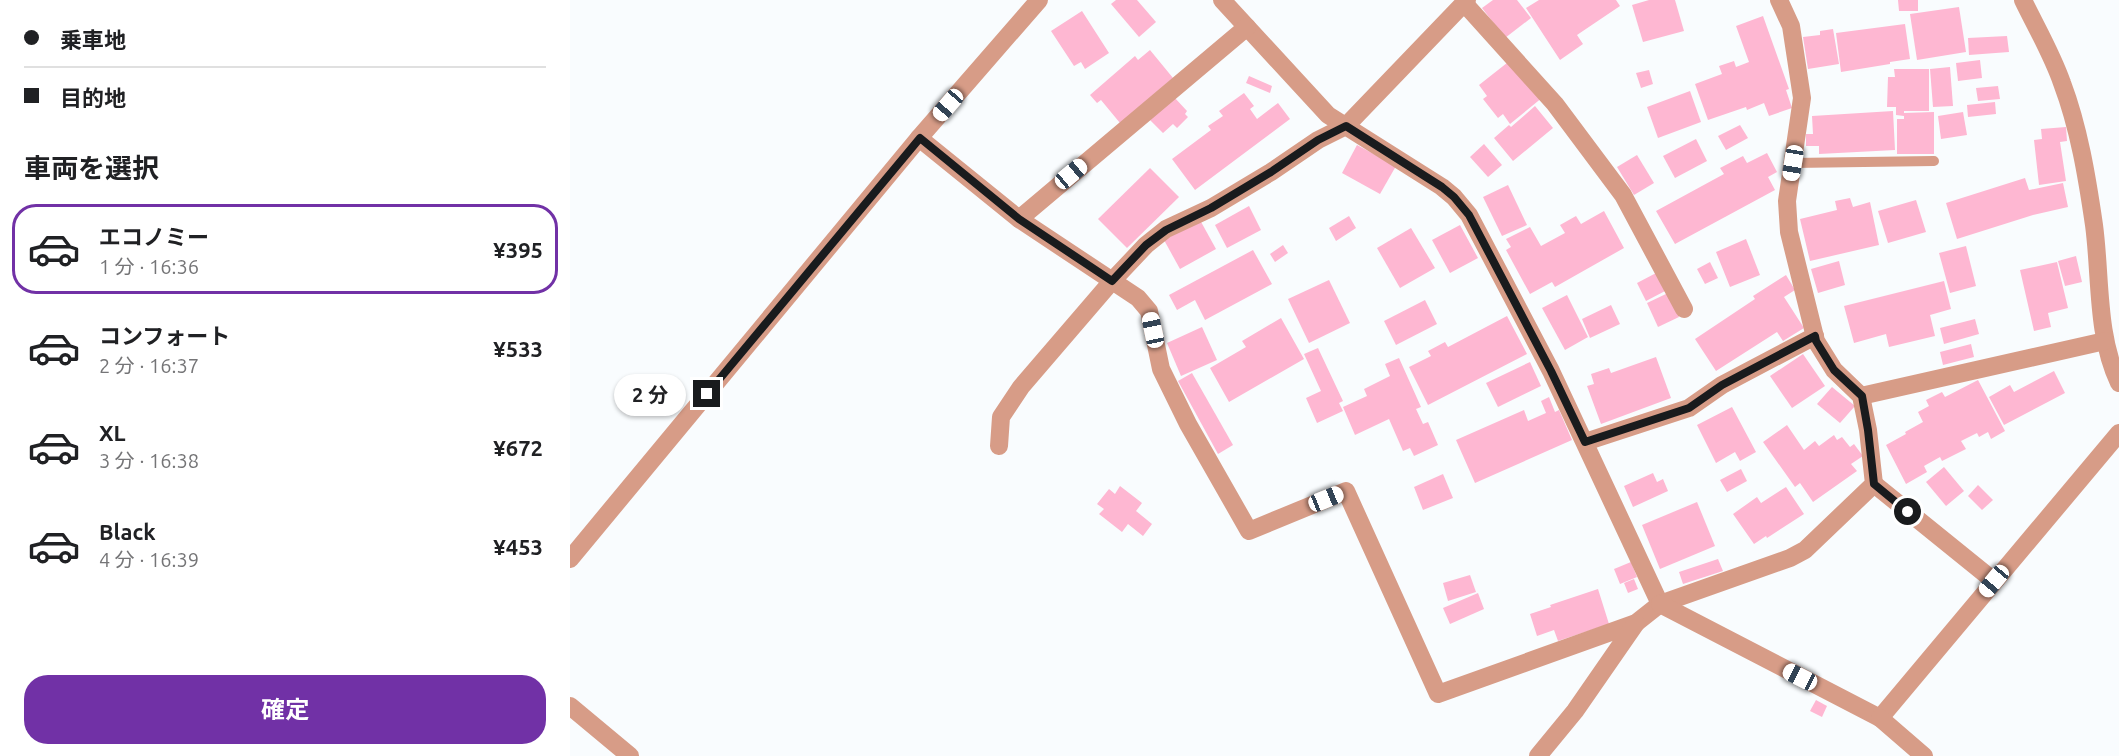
<!DOCTYPE html>
<html lang="ja">
<meta charset="utf-8">
<style>
:root{--surface:#fff;--page:#f2f2f2;--text:#202124;--muted:#757577;--line:#e0e0e0;--accent:#7131a6}
body{margin:0;font-family:Ubuntu,"Noto Sans JP",sans-serif;background:var(--page);color:var(--text);height:100vh;display:flex;flex-direction:column;font-size:22px;white-space:nowrap}
*{box-sizing:border-box;margin:0}
p{font-size:20px;color:var(--muted)}
.icon{flex:none;width:33px;height:33px;fill:none;stroke:currentColor;stroke-width:2;stroke-linecap:round;stroke-linejoin:round}
.map{position:relative;flex:1;overflow:hidden}
.drawer{display:flex;flex-direction:column;background:var(--surface);width:570px}
.drawer>*{flex:none}
.banner{display:grid;align-content:center;height:132px;padding:0 24px;background:var(--surface)}
.end{position:absolute;width:27px;height:27px;margin:-14px;border:8px solid #191b1d;background:#fff;box-shadow:0 0 0 3px #fff}
.from{border-radius:50%}
.bubble{position:absolute;height:42px;border-radius:21px;background:var(--surface);box-shadow:0 2px 4px #0004;font-size:20px;font-weight:700;line-height:42px;text-align:center}
.car{position:absolute;width:18px;height:36px;margin:-18px -9px;border-radius:8px;box-shadow:0 0 4px 2px #0007;background:linear-gradient(#fff 24%,#345 0 40%,#fff 0 76%,#345 0 86%,#fff 0)}
.banner b{display:flex;align-items:center;gap:21px;height:57px;font-size:22px}
.banner b+b{border-top:2px solid var(--line)}
.banner i{width:15px;height:15px;background:var(--text)}
ul{padding:0;list-style:none}
li{display:flex;align-items:center;gap:18px;height:90px;margin:0 12px 9px;padding:0 12px;border:3px solid transparent;border-radius:24px}
li div{flex:1}
li b{display:block;font-size:22px}
li em{font-style:normal;font-weight:700}
li.on{border-color:var(--accent)}
li>.icon{width:54px;height:54px;stroke-width:1.5}
h2{padding:0 24px;font-size:27px;line-height:72px}
.action{display:flex;gap:12px;margin-top:auto;padding:12px 24px}
.action a{flex:1;height:69px;border-radius:24px;background:var(--accent);color:#fff;font-size:24px;font-weight:700;line-height:69px;text-align:center}
main{display:flex;flex:1;min-height:0}
.map>svg:first-child{display:block}
.building{fill:#feb7d2}
.lines{fill:none;stroke-linecap:round;stroke-linejoin:round}
.service{stroke:#d79c87;stroke-width:10}
.minor{stroke:#d79c87;stroke-width:18}
.route{stroke:#191b1d;stroke-width:8}
</style>
<main>
<section class="drawer">
<div class="banner">
<b><i class="from"></i>乗車地</b>
<b><i></i>目的地</b>
</div>
<h2>車両を選択</h2>
<ul>
<li class="on"><svg class="icon" aria-label="car" viewBox="0 0 24 24"><path d="M5 17H2v-5l4-1 3-4h7l3 4 3 1v5h-3M9 17h6M6 11h13"/><circle cx="7" cy="17" r="2"/><circle cx="17" cy="17" r="2"/></svg><div><b>エコノミー</b><p>1 分 · 16:36</p></div><em>¥395</em></li>
<li><svg class="icon" aria-label="car" viewBox="0 0 24 24"><path d="M5 17H2v-5l4-1 3-4h7l3 4 3 1v5h-3M9 17h6M6 11h13"/><circle cx="7" cy="17" r="2"/><circle cx="17" cy="17" r="2"/></svg><div><b>コンフォート</b><p>2 分 · 16:37</p></div><em>¥533</em></li>
<li><svg class="icon" aria-label="car" viewBox="0 0 24 24"><path d="M5 17H2v-5l4-1 3-4h7l3 4 3 1v5h-3M9 17h6M6 11h13"/><circle cx="7" cy="17" r="2"/><circle cx="17" cy="17" r="2"/></svg><div><b>XL</b><p>3 分 · 16:38</p></div><em>¥672</em></li>
<li><svg class="icon" aria-label="car" viewBox="0 0 24 24"><path d="M5 17H2v-5l4-1 3-4h7l3 4 3 1v5h-3M9 17h6M6 11h13"/><circle cx="7" cy="17" r="2"/><circle cx="17" cy="17" r="2"/></svg><div><b>Black</b><p>4 分 · 16:39</p></div><em>¥453</em></li>
</ul>
<div class="action"><a>確定</a></div>
</section>
<div class="map">
<svg width="1549" height="756" viewBox="0 0 1549 756">
<rect width="100%" height="100%" fill="#f9fcfe"/>
<!-- building -->
<g class="building">
<path d="M546 0H567L586 22 569 37 541 4Z"/>
<path d="M923 0H947L961 18 935 38 912 8Z"/>
<path d="M969 0H1046L1050 6 1007 35 1013 44 990 60 956 8Z"/>
<path d="M1079 0H1105L1114 31 1073 42 1062 5Z"/>
<path d="M1328 0H1348V11H1329Z"/>
<path d="M1389 7 1396 52 1347 60 1340 14Z"/>
<path d="M512 11 539 53 515 69 511 62 504 66 481 31Z"/>
<path d="M1193 16 1219 89 1216 90 1222 108 1199 116 1194 103 1177 110 1176 107 1138 120 1125 84 1152 74 1149 66 1164 61 1166 67 1179 62 1166 26Z"/>
<path d="M1335 24 1340 59 1320 62V64L1271 72 1266 33Z"/>
<path d="M1263 29 1269 64 1238 69 1233 37 1250 35V31Z"/>
<path d="M1437 36 1439 52 1399 55 1398 38Z"/>
<path d="M580 50 603 78 550 123 531 100 527 103 520 95 565 56 568 60Z"/>
<path d="M942 59 973 97 940 124 933 114 928 118 913 99 917 96 909 85Z"/>
<path d="M1410 60 1412 78 1388 81 1386 63Z"/>
<path d="M1380 67 1383 106 1363 107 1360 69Z"/>
<path d="M1324 69H1359V111H1334V113L1364 112V154H1327V119H1334V116L1326 115V107H1317L1318 77H1325Z"/>
<path d="M1079 70 1083 84 1071 88 1066 73Z"/>
<path d="M679 76 702 86 700 93 676 83Z"/>
<path d="M1428 86 1430 99 1408 101 1406 88Z"/>
<path d="M1120 91 1131 122 1088 138 1077 107Z"/>
<path d="M674 93 684 106 680 109 687 119 708 103 720 119 625 190 602 159 641 130 638 126 653 116 649 111Z"/>
<path d="M604 97 617 111 615 114 618 117 607 128 603 124 593 133 580 120Z"/>
<path d="M1425 102 1426 114 1398 117 1397 105Z"/>
<path d="M965 106 983 128 943 161 924 138 939 125 941 127Z"/>
<path d="M1323 111 1325 150 1249 154V146H1236V134H1243L1242 116Z"/>
<path d="M1393 112 1397 135 1371 139 1368 116Z"/>
<path d="M1170 125 1178 138 1156 150 1148 136Z"/>
<path d="M1496 127 1497 141 1490 142 1496 181 1469 185 1464 140 1472 139 1471 129Z"/>
<path d="M1126 139 1137 161 1105 178 1093 156Z"/>
<path d="M914 144 932 165 918 177 900 157Z"/>
<path d="M787 145 826 166 810 194 772 173Z"/>
<path d="M1197 153 1207 172 1198 177 1205 190 1105 244 1086 211 1154 174 1150 168 1173 156 1177 163Z"/>
<path d="M1067 155 1084 183 1064 195 1047 167Z"/>
<path d="M580 168 609 197 557 248 528 219Z"/>
<path d="M1455 178 1459 190 1493 183 1498 207 1463 215 1387 239 1376 203Z"/>
<path d="M938 185 957 225 932 236 913 197Z"/>
<path d="M1280 198 1283 207 1300 202 1309 245 1240 261 1230 219 1267 210 1265 201Z"/>
<path d="M1346 200 1356 232 1318 243 1308 211Z"/>
<path d="M679 206 691 230 657 248 645 225Z"/>
<path d="M1034 211 1054 248 985 287 982 282 960 294 936 250 941 247 936 239 960 227 971 246 995 233 990 225 1006 216 1011 224Z"/>
<path d="M779 216 786 228 766 241 759 228Z"/>
<path d="M630 220 646 249 610 269 594 240Z"/>
<path d="M890 225 908 258 880 273 862 240Z"/>
<path d="M841 228 865 268 830 288 807 248Z"/>
<path d="M1176 239 1190 275 1160 287 1146 252Z"/>
<path d="M713 245 718 253 705 262 700 254Z"/>
<path d="M1396 246 1406 286 1380 293 1369 253Z"/>
<path d="M683 250 702 284 635 320 625 300 607 310 599 295Z"/>
<path d="M1506 256 1512 282 1495 286 1488 261Z"/>
<path d="M1269 261 1275 285 1248 293 1241 269Z"/>
<path d="M1140 262 1148 278 1135 284 1127 269Z"/>
<path d="M1487 262 1498 308 1478 313 1481 327 1464 331 1450 270Z"/>
<path d="M1088 272 1097 290 1076 301 1067 283Z"/>
<path d="M1216 275 1225 290 1214 297 1234 328 1213 341 1207 332 1146 371 1125 339 1185 299 1183 296Z"/>
<path d="M759 280 780 323 739 343 718 299Z"/>
<path d="M1374 281 1381 309 1360 315 1365 336 1319 347 1316 334 1284 343 1274 306Z"/>
<path d="M1098 293 1109 317 1088 327 1077 303Z"/>
<path d="M997 295 1018 337 995 350 972 308Z"/>
<path d="M855 300 867 324 826 345 814 321Z"/>
<path d="M1041 305 1050 324 1020 338 1012 319Z"/>
<path d="M937 316 957 354 858 405 839 367 861 356 858 351 875 342 878 347Z"/>
<path d="M711 318 734 359 659 402 640 368 676 347 672 341Z"/>
<path d="M1405 319 1409 334 1374 344 1370 328Z"/>
<path d="M632 327 647 360 611 376 597 343Z"/>
<path d="M1401 344 1404 357 1373 365 1370 352Z"/>
<path d="M748 348 773 401 769 403 773 411 747 423 736 398 751 391 734 354Z"/>
<path d="M1233 354 1255 386 1222 408 1200 376Z"/>
<path d="M1086 357 1101 398 1031 424 1017 386 1024 384 1021 374 1039 368 1041 373Z"/>
<path d="M829 358 851 407 846 409 853 424 858 422 868 445 844 456 840 448 833 451 819 419 785 435 773 407 797 396 794 389 820 376 815 364Z"/>
<path d="M960 362 971 386 928 407 916 383Z"/>
<path d="M1484 371 1495 393 1434 425 1419 397 1440 385 1444 392Z"/>
<path d="M622 373 663 445 648 454 608 381Z"/>
<path d="M1408 380 1435 431 1421 439 1418 432 1409 437 1407 433 1391 441 1396 449 1372 461 1370 457 1354 466 1357 472 1336 484 1316 445 1336 434 1335 432 1353 422 1348 412 1359 406 1356 400 1372 392 1375 397Z"/>
<path d="M1262 387 1285 406 1270 423 1247 404Z"/>
<path d="M979 397 985 412 989 410 1002 440 905 483 886 440 954 410 958 421 976 413 971 401Z"/>
<path d="M1162 407 1186 452 1170 461 1165 452 1146 463 1127 425Z"/>
<path d="M1217 425 1234 450 1245 441 1249 446 1264 435 1267 440 1272 437 1280 447 1284 444 1293 456 1281 464 1287 471 1243 502 1230 483 1225 487 1193 442Z"/>
<path d="M1374 467 1394 491 1376 506 1356 482Z"/>
<path d="M1171 469 1177 481 1157 492 1150 480Z"/>
<path d="M1083 473 1087 482 1093 479 1098 491 1063 507 1054 486Z"/>
<path d="M873 474 883 498 853 510 844 487Z"/>
<path d="M1408 485 1423 500 1412 510 1398 496Z"/>
<path d="M550 486 572 503 566 511 582 524 573 536 558 524 552 532 529 514 534 509 527 504 539 489 545 494Z"/>
<path d="M1216 487 1234 514 1197 538 1196 536 1184 544 1163 514 1187 497 1191 503Z"/>
<path d="M1127 502 1145 546 1090 569 1072 525Z"/>
<path d="M1148 559 1153 571 1113 584 1109 572Z"/>
<path d="M1061 562 1067 577 1050 584 1044 569Z"/>
<path d="M900 575 906 592 878 601 873 583Z"/>
<path d="M1064 579 1068 589 1058 593 1054 583Z"/>
<path d="M1028 589 1039 624 988 641 984 630 967 636 960 614 981 607 980 605Z"/>
<path d="M908 593 914 609 880 624 873 608Z"/>
<path d="M1246 700 1257 706 1252 717 1240 711Z"/>
</g>
<g class="lines">
<!-- service -->
<path class="service" d="M1223 163 1364 161"/>
<!-- minor -->
<g class="minor">
<path d="M1453 0C1466 27 1482 54 1492 83 1509 128 1517 177 1524 225 1531 277 1526 334 1549 383"/>
<path d="M894 3 985 104 1053 195 1114 309"/>
<path d="M349 138 449 219 568 298 579 311 591 369 618 424 679 531 776 491 868 694 1066 623 1090 604 981 371 899 215 884 197 872 187 758 115 652 0"/>
<path d="M449 219 677 27"/>
<path d="M1291 396 1535 341"/>
<path d="M1015 442 1119 408 1152 385 1245 336"/>
<path d="M429 446 431 417 451 387 542 281 576 245 596 229 641 208 701 172 748 140 776 126 897 0"/>
<path d="M1304 484 1424 581"/>
<path d="M0 559 349 138 469 0"/>
<path d="M1090 604 1220 558 1235 550 1304 484 1298 430 1291 396 1264 370 1246 341 1219 232 1217 201 1232 98 1221 26 1209 0"/>
<path d="M1090 604 1310 718 1549 433"/>
<path d="M0 706 60 756"/>
<path d="M1310 718 1354 756"/>
<path d="M968 756 1005 711 1066 623"/>
</g>
</g>
<g class="lines">
<!-- route -->
<path class="route" d="M137 394 350 138 449 219 542 281 576 245 596 230 641 208 701 172 748 140 776 126 872 187 884 197 899 215 981 371 1015 442 1119 408 1152 385 1245 336 1246 341 1264 370 1292 396 1298 430 1304 484 1338 512"/>
</g>
</svg>
<i class="end from" style="left:1338px;top:512px"></i>
<i class="end" style="left:137px;top:394px"></i>
<div class="bubble" style="left:44px;top:374px;width:72px">2 分</div>
<i class="car" style="left:378px;top:105px;rotate:221deg"></i>
<i class="car" style="left:1223px;top:163px;rotate:189deg"></i>
<i class="car" style="left:501px;top:174px;rotate:50deg"></i>
<i class="car" style="left:583px;top:330px;rotate:348deg"></i>
<i class="car" style="left:756px;top:499px;rotate:68deg"></i>
<i class="car" style="left:1424px;top:581px;rotate:220deg"></i>
<i class="car" style="left:1230px;top:677px;rotate:297deg"></i>
</div>
</main>
